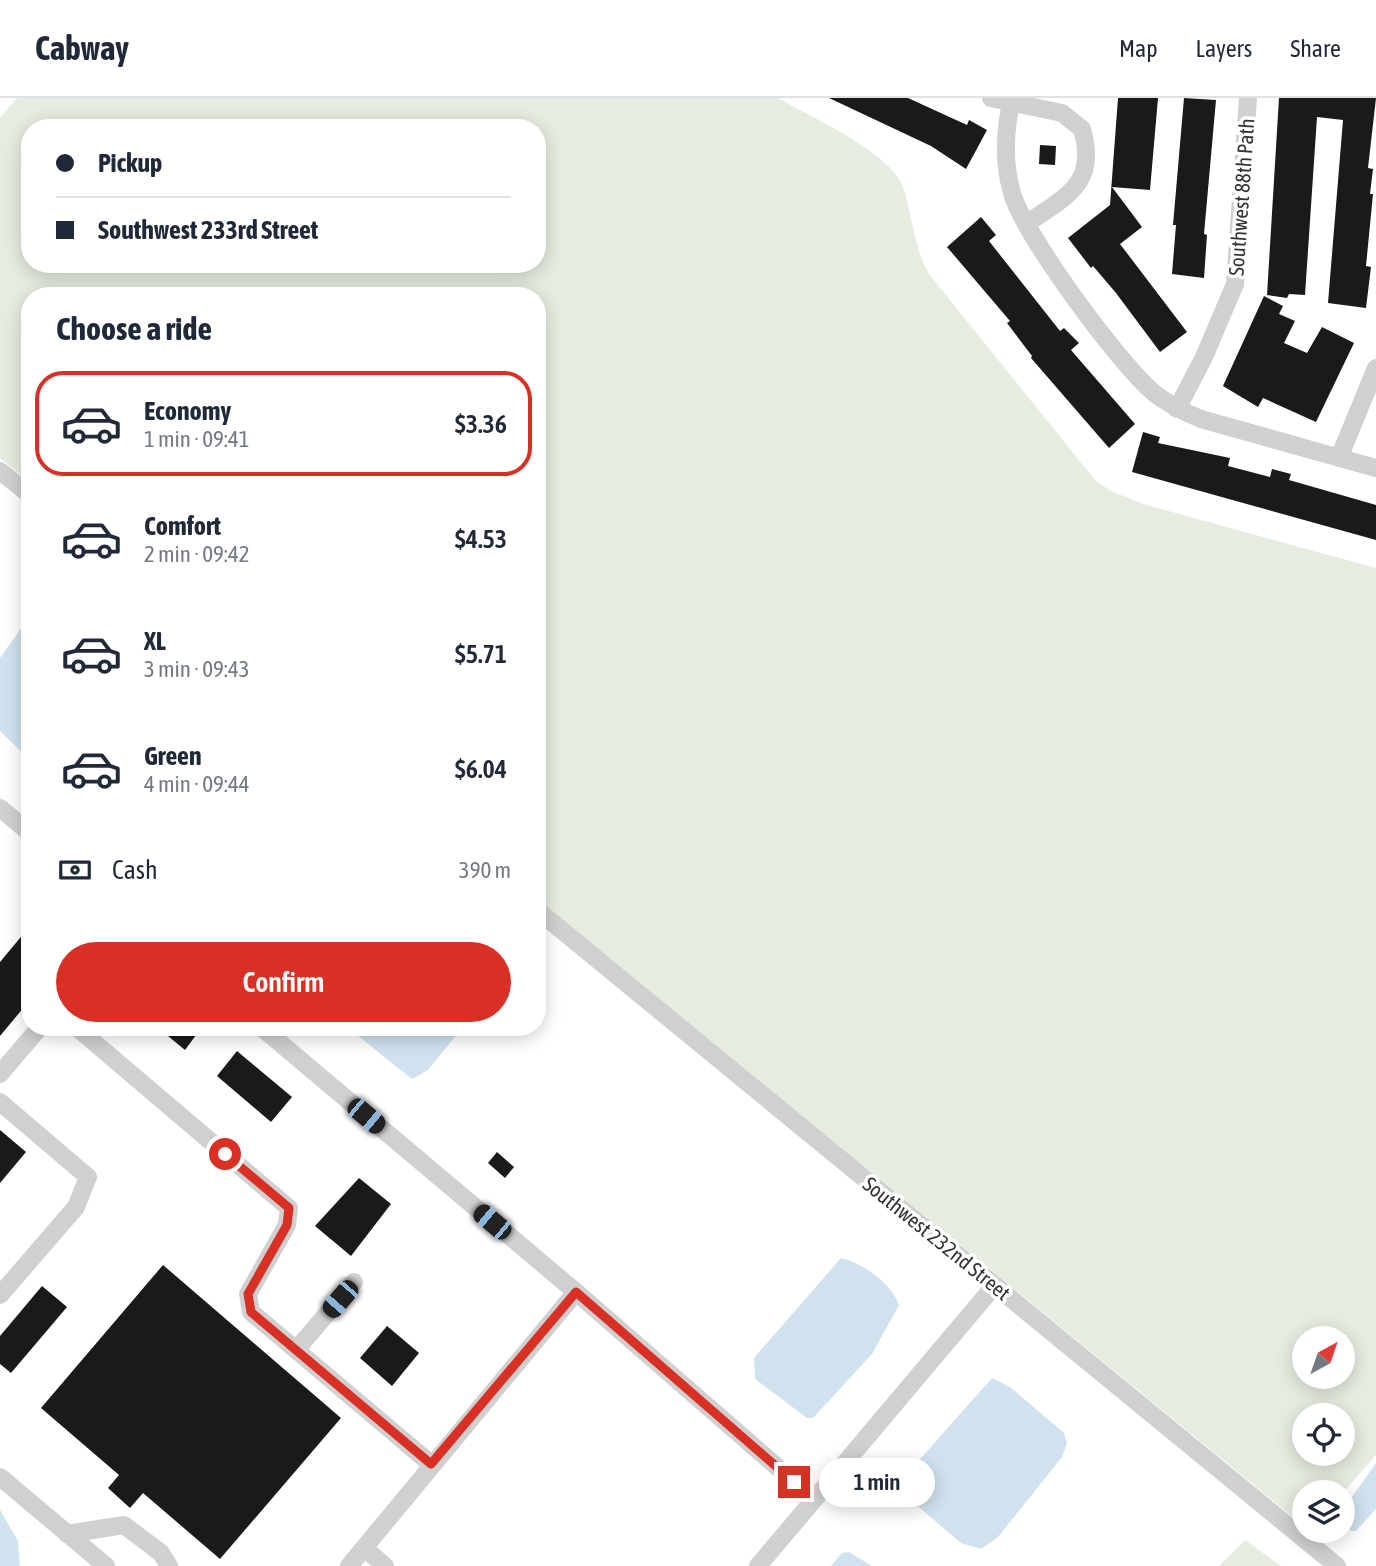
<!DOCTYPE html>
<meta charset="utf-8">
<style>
:root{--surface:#fff;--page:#f2f2f3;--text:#1f2937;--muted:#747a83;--line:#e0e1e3;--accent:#d93025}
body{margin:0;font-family:"Asap Condensed",sans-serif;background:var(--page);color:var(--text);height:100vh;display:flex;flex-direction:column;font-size:26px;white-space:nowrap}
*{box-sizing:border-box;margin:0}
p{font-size:23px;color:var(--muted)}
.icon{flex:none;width:38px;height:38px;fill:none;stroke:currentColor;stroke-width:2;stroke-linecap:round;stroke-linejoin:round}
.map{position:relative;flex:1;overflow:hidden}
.details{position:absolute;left:21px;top:189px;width:525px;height:749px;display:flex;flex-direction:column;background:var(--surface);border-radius:28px;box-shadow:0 4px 18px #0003}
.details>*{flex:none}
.banner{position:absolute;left:21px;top:21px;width:525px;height:154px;border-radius:28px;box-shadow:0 4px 18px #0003;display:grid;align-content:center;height:154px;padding:0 35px;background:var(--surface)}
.needle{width:46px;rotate:40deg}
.tools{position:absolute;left:1292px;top:1228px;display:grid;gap:14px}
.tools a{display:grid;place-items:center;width:63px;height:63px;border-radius:50%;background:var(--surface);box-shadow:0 4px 18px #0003;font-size:35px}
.end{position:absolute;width:32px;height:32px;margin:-16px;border:9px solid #d93025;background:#fff;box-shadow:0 0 0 4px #fff}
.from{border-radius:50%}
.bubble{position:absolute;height:49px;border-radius:24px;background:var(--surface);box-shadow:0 4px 18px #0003;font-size:23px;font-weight:600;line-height:49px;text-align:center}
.car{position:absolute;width:21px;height:42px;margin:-21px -10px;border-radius:9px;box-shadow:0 0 5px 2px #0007;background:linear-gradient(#222 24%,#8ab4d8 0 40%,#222 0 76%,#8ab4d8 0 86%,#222 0)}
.banner b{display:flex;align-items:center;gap:24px;height:66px;font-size:26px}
.banner b+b{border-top:2px solid var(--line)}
.banner i{width:18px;height:18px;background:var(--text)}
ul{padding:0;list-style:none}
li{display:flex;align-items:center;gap:21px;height:105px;margin:0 14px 10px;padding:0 21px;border:4px solid transparent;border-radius:28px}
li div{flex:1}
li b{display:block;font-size:26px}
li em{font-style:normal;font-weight:600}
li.selected{border-color:var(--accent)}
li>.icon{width:63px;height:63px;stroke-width:1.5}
h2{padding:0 35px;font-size:32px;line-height:84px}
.pay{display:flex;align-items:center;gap:18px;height:77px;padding:0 35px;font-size:26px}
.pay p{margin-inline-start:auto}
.primary-button{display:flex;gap:14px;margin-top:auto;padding:14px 35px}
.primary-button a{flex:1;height:80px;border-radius:42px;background:var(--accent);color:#fff;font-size:28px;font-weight:600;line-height:80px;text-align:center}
header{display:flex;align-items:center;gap:42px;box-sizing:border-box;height:98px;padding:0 35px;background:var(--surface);border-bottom:2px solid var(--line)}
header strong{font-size:33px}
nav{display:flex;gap:38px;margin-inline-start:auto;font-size:24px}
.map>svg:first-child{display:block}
.green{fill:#e6ecdf;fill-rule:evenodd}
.water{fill:#cfe2ee}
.building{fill:#1a1a1a}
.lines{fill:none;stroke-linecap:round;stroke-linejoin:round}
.minor{stroke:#d0d0d0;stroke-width:18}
.route{stroke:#d93025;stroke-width:9}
.labels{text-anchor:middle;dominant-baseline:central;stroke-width:7;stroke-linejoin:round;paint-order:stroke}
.street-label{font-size:21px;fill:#333;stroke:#fff}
</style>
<header>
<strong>Cabway</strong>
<nav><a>Map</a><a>Layers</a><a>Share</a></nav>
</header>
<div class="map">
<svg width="1376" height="1468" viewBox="0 0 1376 1468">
<rect width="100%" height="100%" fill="#fff"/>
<!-- green -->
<g class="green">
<path d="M17 0H778C810 19 891 54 903 89 913 119 913 147 929 176L1095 382 1109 392 1143 406 1376 470V1357L1342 1396 1304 1395V1428L537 801V198H30V384L0 360V20ZM30 30H537V166H30ZM1304 1241H1342V1279H1304ZM1304 1318H1342V1356H1304Z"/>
<path d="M1245 1442 1281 1468H1219Z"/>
</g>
<!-- water -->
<g class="water">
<path d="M30 518V662L0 633V560Z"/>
<path d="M347 929H463L428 972 412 981Z"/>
<path d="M841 1160C864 1166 890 1184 899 1207L872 1256 813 1320H807L755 1281 754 1260Z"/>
<path d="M992 1280 1010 1289 1064 1335 1067 1345 1062 1359 998 1439 981 1451 961 1445 907 1399 905 1378Z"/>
<path d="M1376 1365V1411L1356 1433H1351L1342 1425V1413Z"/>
<path d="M0 1412 18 1443 20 1468H0Z"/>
<path d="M849 1454 872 1468H831L842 1455Z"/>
</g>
<!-- building -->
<g class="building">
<path d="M829 0H908L967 27 969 22 987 32 966 71 931 48Z"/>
<path d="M1118 0H1158L1150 92 1112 89 1142 129 1120 146 1187 234 1160 254 1116 195 1093 168 1091 170 1068 140 1110 107Z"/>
<path d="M1184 0 1216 2 1204 136 1207 137 1204 180 1172 176 1176 127H1173Z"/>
<path d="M1279 0H1376L1368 70 1373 71 1370 96H1373L1366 168 1371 169 1366 210 1328 205 1343 22 1317 19 1305 197 1289 196 1287 200 1267 197Z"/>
<path d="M1040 47 1056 48 1055 67 1039 66Z"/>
<path d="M981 119 996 137 989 143 1060 233 1064 230 1079 245 1071 252 1135 326 1109 350 1031 260 1032 258 1007 225 1010 223 947 149Z"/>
<path d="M1264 198 1283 208 1279 216 1295 223 1284 245 1307 255 1322 229 1354 245 1316 324 1263 300 1258 309 1223 288Z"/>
<path d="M1143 334 1160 339 1158 345 1230 360 1228 368 1270 379 1272 371 1291 376 1289 382 1376 407V442L1132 374Z"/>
<path d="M30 828V902L0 938V864Z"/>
<path d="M157 929H202L185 952Z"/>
<path d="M237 953 292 999 271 1024 217 978Z"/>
<path d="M0 1032 26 1054 0 1085Z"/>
<path d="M497 1054 514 1069 505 1080 488 1065Z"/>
<path d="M359 1080 391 1106 351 1158 315 1128Z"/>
<path d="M163 1167 341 1320 220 1461 143 1395 130 1410 108 1390 119 1377 41 1310Z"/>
<path d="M42 1188 67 1209 11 1275 0 1266V1238Z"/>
<path d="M387 1228 419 1255 392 1288 360 1260Z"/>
</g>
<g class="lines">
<!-- minor -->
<g class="minor">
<path d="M991 0 1062 15 1082 31C1098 86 1066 98 1028 125"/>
<path d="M1012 0C1005 31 1003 64 1012 95 1024 137 1120 267 1154 295 1168 306 1184 314 1201 321L1376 370"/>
<path d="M1177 311 1204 259 1235 186 1248 0"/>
<path d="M1339 360 1376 270"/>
<path d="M0 373 30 397"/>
<path d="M0 710 30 735"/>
<path d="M537 812 1337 1468"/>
<path d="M76 929 289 1110 287 1127 248 1196 251 1214 431 1366"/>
<path d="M261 929 576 1194 814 1401"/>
<path d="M0 976 40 929"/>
<path d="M0 1004 88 1079 76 1109 0 1197"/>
<path d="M296 1252 354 1184"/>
<path d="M0 1379 106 1468"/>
<path d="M67 1436 124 1427 161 1455 169 1468"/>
<path d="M364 1450 385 1468"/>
<path d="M349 1468 576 1194"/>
<path d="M758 1468 995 1187"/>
</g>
</g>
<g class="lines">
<!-- route -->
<path class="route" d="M225 1056 289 1110 287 1127 248 1196 251 1214 431 1366 576 1194 794 1384"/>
</g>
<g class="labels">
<!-- street labels -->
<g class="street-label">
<text transform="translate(1241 99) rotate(-86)">Southwest 88th Path</text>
<text transform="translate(937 1140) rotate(39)">Southwest 232nd Street</text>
</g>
</g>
</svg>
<div class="tools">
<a><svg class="needle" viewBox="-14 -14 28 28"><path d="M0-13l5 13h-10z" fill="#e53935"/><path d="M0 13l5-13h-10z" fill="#747a83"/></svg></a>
<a><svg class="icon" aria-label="locate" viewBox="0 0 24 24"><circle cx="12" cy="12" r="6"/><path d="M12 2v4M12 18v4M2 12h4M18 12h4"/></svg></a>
<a><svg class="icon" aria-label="layers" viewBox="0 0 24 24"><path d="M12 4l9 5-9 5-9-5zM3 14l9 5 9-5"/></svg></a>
</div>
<i class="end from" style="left:225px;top:1056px"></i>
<i class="end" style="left:794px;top:1384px"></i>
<div class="bubble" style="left:819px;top:1360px;width:116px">1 min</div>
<i class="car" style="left:366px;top:1018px;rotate:130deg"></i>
<i class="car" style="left:492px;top:1124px;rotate:310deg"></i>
<i class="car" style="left:340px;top:1201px;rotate:221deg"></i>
<div class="banner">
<b><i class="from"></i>Pickup</b>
<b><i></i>Southwest 233rd Street</b>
</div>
<section class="details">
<h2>Choose a ride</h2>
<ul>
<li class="selected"><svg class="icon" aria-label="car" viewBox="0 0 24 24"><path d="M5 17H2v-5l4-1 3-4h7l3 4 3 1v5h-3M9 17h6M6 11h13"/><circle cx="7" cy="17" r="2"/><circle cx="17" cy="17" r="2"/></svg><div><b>Economy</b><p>1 min · 09:41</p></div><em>$3.36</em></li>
<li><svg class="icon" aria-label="car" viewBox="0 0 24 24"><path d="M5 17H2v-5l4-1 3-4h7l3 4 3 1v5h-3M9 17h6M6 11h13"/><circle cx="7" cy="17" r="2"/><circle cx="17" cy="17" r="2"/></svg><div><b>Comfort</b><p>2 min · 09:42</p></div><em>$4.53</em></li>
<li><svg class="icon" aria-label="car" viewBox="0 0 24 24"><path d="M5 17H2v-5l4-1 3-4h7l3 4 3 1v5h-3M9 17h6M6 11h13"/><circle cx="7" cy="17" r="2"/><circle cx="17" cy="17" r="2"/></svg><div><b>XL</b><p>3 min · 09:43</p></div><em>$5.71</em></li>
<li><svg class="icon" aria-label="car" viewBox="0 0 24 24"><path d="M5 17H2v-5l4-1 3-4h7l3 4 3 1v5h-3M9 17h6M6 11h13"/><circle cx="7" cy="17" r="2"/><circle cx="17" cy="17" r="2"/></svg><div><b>Green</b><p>4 min · 09:44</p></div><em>$6.04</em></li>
</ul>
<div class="pay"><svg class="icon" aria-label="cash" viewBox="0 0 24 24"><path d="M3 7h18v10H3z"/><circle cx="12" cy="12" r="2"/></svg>Cash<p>390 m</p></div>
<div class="primary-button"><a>Confirm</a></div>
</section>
</div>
